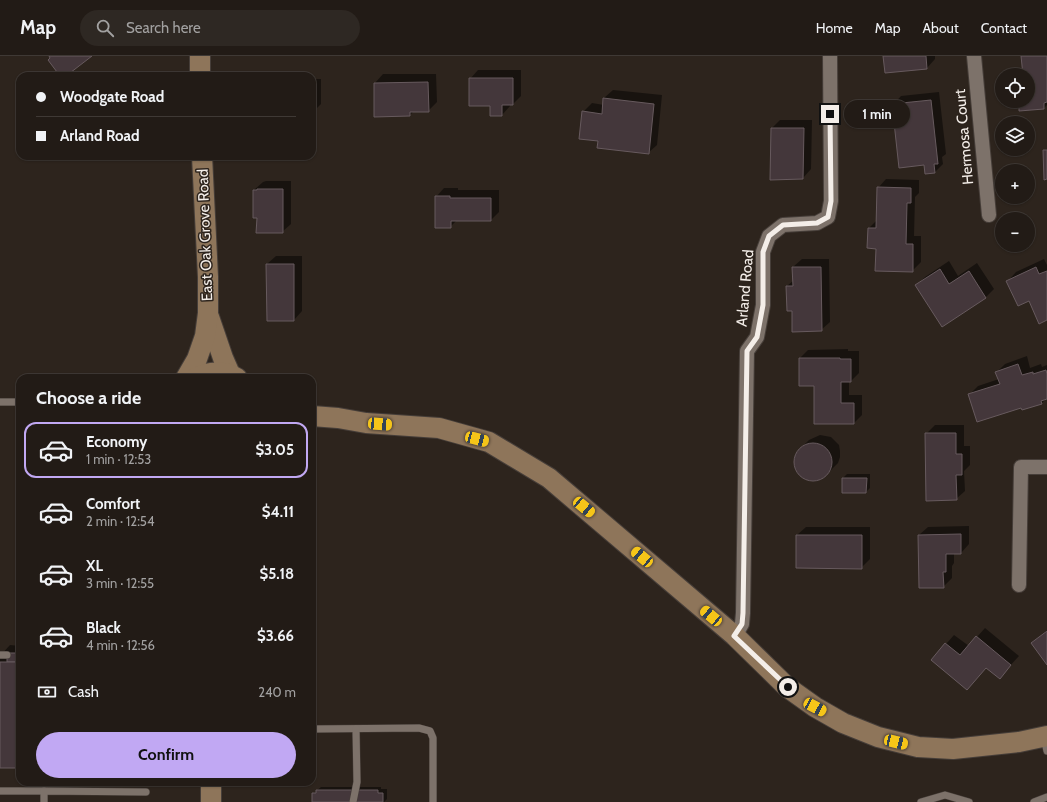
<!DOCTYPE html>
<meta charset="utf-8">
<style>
:root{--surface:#221b16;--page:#2e2823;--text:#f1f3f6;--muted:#a2a1a1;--line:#3f3935;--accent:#c1a8f3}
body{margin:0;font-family:Cabin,sans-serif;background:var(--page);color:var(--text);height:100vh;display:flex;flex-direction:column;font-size:15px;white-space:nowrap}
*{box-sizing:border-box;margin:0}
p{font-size:13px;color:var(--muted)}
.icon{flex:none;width:22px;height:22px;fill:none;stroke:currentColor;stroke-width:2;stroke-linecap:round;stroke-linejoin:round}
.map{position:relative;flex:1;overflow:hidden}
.side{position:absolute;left:16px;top:318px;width:300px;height:412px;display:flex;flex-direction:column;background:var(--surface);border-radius:12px;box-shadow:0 1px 3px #0004,0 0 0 1px var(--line)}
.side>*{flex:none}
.top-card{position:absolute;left:16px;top:16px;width:300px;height:88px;border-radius:12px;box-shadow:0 1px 3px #0004,0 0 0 1px var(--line);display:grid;align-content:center;height:88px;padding:0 20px;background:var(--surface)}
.controls{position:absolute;left:995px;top:12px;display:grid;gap:8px}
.controls a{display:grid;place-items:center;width:40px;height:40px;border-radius:50%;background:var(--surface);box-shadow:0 1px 3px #0004,0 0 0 1px var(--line);font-size:20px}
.end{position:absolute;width:18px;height:18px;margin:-9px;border:5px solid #f4eee9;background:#111;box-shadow:0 0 0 2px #111}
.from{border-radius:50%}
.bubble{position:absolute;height:28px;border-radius:14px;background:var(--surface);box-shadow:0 1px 3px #0004,0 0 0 1px var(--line);font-size:13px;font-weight:700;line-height:28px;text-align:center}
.car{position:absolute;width:12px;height:24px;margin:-12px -6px;border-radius:5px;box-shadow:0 0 3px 1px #0007;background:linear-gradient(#f5c518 24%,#345 0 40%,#f5c518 0 76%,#345 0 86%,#f5c518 0)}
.top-card b{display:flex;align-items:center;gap:14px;height:38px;font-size:15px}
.top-card b+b{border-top:1px solid var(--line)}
.top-card i{width:10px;height:10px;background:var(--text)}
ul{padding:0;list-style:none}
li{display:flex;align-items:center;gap:12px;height:56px;margin:0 8px 6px;padding:0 12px;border:2px solid transparent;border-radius:12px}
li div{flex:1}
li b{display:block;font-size:15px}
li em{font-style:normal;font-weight:700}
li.active{border-color:var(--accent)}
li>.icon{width:36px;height:36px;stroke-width:1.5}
h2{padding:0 20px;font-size:18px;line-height:48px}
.pay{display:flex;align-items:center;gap:10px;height:44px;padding:0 20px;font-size:15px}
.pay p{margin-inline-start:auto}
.button{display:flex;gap:8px;margin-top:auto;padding:8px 20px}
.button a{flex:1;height:46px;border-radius:24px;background:var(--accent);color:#111;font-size:16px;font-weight:700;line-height:46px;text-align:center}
header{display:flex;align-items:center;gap:24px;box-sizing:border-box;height:56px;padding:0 20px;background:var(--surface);border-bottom:1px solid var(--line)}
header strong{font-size:19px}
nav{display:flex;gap:22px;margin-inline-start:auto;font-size:14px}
.search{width:280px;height:36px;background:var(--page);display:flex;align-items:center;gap:10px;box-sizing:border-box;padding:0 14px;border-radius:22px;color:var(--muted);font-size:15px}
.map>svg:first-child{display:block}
.shadow{fill:#0007}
.building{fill:#44373b;stroke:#675a5e}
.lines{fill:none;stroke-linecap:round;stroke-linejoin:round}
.lane-casing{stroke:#463e39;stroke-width:8}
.street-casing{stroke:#463e39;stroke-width:16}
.secondary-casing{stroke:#463e39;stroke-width:22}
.lane{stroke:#7d726a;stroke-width:7}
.street{stroke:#7d726a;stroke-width:14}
.secondary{stroke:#8e755a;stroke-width:20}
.route{stroke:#f4eee9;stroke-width:5}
.labels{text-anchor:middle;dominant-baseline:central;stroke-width:3;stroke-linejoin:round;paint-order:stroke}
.street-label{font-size:15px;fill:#f4eee9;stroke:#2d241d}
</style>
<header>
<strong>Map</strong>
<div class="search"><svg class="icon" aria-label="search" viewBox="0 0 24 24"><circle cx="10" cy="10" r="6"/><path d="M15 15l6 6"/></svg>Search here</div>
<nav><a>Home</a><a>Map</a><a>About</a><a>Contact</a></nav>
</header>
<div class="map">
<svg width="1047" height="746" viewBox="0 0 1047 746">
<rect width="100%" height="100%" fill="#2d241d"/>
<!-- shadow -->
<g class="shadow">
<path d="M884 0H935V3L927 12Z"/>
<path d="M1022 0H1047V49L1044 52 1020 45H1028V19H1024Z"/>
<path d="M478 14H521V40L513 48H510V50L502 59 470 23Z"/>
<path d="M287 18H300V20H286Z"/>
<path d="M383 18H436L437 46 428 55H414L410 59 375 60V27Z"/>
<path d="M312 23H321V48L312 57Z"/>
<path d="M613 34 662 39 657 89 648 97 599 84 583 56 592 47 604 49V42Z"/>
<path d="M939 36 946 98 942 101 943 108 935 116 926 117 925 107 893 49 901 40Z"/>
<path d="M780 64H812L811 113 803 122 772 72Z"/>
<path d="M886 123 919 124V137L915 141 914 180H921V206L912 215 877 192 868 173 877 164 878 132Z"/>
<path d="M266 125H291V168L282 176 258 161 254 134 263 126Z"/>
<path d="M444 132H458V134H499V156L491 164H457L450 171 436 141Z"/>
<path d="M276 200H302V255L294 264 267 208Z"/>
<path d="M802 203H829L830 266 821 274 792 254 787 230 794 224 793 211Z"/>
<path d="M1044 203 1047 209V263L1030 244 1008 225 1016 216Z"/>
<path d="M949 205 958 220 977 207 994 233 986 241 917 229 925 221Z"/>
<path d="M848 293V295H859V317L851 325H849V339H862V359L854 367 815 329 800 302 808 294Z"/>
<path d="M1027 300 1030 312 1041 308 1042 311 1047 309V342L1042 347 1023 353 1022 350 969 339 978 330 999 323 997 316 1005 308Z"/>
<path d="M935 369H964V390H970V409L964 415 965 435 956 443 926 378Z"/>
<path d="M820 379 831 381 839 389 840 395V401L838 407 825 420 819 423 813 424 802 419 797 415 795 404 800 393 809 384Z"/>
<path d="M847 418H870V432L866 436 843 422Z"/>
<path d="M969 470V488L961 497H954V507L952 510V522L943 531 919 479 928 471Z"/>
<path d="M806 471H870V503L861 512 797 479Z"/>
<path d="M985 572 1019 600 999 622 987 611 967 633 932 604 954 579 969 590Z"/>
<path d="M1047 574V607L1032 587Z"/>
<path d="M10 589 20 590V711H0V600Z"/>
<path d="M321 731H381V733H387V743L384 746H313V738Z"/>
</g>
<!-- building -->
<g class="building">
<path d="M49 0H92L66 20H60L48 4 50 2Z"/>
<path d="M883 0H926L927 13 885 17Z"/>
<path d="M1021 0H1047V46L1044 47V53L1019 55V45H1028V19H1023Z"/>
<path d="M469 22H513V49H502V60H490V50H469Z"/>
<path d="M428 26 429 56H410V60L374 61V27Z"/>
<rect x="312" y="31" width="1" height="27"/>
<path d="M603 42 654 48 649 98 597 92 598 85 579 83 582 55 602 58Z"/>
<path d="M931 44 938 108H934L935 117 925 118 924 109 899 112 892 48Z"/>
<path d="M771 72H804L803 123 770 124Z"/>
<path d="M1043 94H1047V123L1044 124Z"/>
<path d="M877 131 911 132V147H907L906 188H913V216L875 215 876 193 867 192 868 172H876Z"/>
<path d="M257 133H283V177H256L257 162H253V134H257Z"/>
<path d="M435 140H450V142H491V165H451V172H435Z"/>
<path d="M266 208H294V265H267Z"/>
<path d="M792 211H821L822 275 792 276V255H787L786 230H793Z"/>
<path d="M1036 211 1039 218 1047 215V264L1039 268 1029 245 1018 250 1006 225Z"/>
<path d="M940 213 949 228 969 215 986 242 942 271 915 229Z"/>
<path d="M799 302H840V303H851V326H841V347H854V368H814V330H799Z"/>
<path d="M1018 308 1022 319 1033 316V318L1046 314 1047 318V343L1041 345 1042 348 1022 354 1021 352 977 366 968 338 1000 328 995 316Z"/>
<path d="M925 377H956V398H962V419H956L957 444 926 445Z"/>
<circle cx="813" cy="406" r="19"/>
<path d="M842 422H867L866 437H842Z"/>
<path d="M961 478V498H946V516H943L944 532H919L918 479Z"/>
<path d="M796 479H862V513L796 512Z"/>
<path d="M1047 575V609L1031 587Z"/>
<path d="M976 580 1011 609 1000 623 986 612 967 634 931 604 945 587 960 599Z"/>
<rect x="7" y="597" width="13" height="9"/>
<rect x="0" y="606" width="20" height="106"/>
<path d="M316 734H378V737H383V746H312V737H316Z"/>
</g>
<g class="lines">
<defs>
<g id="lane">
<path d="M0 346H20"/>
<path d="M0 599H7"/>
<path d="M312 673 419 672 430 675 433 682V746"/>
<path d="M1044 682 1047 695"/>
<path d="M0 735H44"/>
<path d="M44 746V735L146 736"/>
<path d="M353 746 357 726 356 673"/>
<path d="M921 746 945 739 969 746"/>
<path d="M1034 746 1047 741"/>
</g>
<g id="street">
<path d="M974 0 989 159"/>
<path d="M1019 529 1021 411H1047"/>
<path d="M735 580 742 568 743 557 747 295 757 281 763 249V196L769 180 783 169 817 167 828 161 831 145 830 0"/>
</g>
<g id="secondary">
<path d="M200 0V20"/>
<path d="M209 261 223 302 230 318"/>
<path d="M186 322 197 303 205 280 208 257V221L202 100"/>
<path d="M195 322C209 315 224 314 237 322"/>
<path d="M312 360 338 362 366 367 439 372 489 386 549 422 735 580 787 631 815 651 843 667 878 681 918 691 953 693 1019 686 1047 680"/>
<path d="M211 746V726"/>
</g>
</defs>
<!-- lane casing -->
<use href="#lane" class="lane-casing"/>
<!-- street casing -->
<use href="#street" class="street-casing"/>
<!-- secondary casing -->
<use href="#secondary" class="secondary-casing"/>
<!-- lane -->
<use href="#lane" class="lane"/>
<!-- street -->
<use href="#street" class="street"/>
<!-- secondary -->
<use href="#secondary" class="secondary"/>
</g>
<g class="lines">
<!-- route -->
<path class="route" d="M788 631 734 580 742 568 743 557 747 295 757 281 763 249V196L769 180 783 169 817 167 828 161 831 145 830 58"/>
</g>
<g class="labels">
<!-- street labels -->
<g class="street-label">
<text transform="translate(964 81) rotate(-95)">Hermosa Court</text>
<text transform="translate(205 179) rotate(-92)">East Oak Grove Road</text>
<text transform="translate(745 232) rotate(-85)">Arland Road</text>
</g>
</g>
</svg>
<div class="controls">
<a><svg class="icon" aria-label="locate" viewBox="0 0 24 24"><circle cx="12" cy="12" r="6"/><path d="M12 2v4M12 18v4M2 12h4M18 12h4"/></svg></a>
<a><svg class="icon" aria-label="layers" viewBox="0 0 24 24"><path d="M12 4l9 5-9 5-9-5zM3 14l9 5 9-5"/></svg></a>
<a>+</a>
<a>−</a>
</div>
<i class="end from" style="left:788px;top:631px"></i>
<i class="end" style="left:830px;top:58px"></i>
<div class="bubble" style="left:844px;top:44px;width:66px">1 min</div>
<i class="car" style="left:380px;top:368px;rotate:94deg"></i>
<i class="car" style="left:477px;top:383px;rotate:105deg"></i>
<i class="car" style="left:584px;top:451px;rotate:130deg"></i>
<i class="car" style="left:642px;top:501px;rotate:310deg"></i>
<i class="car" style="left:711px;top:560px;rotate:310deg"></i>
<i class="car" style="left:815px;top:651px;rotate:118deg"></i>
<i class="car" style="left:896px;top:686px;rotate:103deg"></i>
<div class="top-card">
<b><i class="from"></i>Woodgate Road</b>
<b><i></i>Arland Road</b>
</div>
<section class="side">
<h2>Choose a ride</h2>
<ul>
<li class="active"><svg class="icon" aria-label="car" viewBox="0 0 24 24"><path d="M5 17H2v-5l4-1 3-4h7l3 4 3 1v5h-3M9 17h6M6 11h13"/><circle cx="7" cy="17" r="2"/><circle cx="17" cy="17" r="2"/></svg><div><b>Economy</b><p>1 min · 12:53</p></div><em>$3.05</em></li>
<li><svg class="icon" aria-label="car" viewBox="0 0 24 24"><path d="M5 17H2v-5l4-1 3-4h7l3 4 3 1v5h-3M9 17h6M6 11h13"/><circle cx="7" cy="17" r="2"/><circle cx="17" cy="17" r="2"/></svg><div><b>Comfort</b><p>2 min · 12:54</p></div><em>$4.11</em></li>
<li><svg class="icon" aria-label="car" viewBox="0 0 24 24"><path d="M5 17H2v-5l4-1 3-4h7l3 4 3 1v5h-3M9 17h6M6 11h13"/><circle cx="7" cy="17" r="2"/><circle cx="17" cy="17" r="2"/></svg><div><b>XL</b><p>3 min · 12:55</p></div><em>$5.18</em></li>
<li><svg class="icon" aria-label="car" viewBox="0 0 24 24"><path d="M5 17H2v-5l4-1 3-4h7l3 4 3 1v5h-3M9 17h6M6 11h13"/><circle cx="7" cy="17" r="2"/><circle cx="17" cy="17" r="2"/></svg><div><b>Black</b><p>4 min · 12:56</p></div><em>$3.66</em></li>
</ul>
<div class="pay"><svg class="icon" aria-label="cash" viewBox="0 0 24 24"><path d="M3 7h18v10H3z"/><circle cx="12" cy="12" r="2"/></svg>Cash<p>240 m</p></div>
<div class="button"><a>Confirm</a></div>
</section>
</div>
